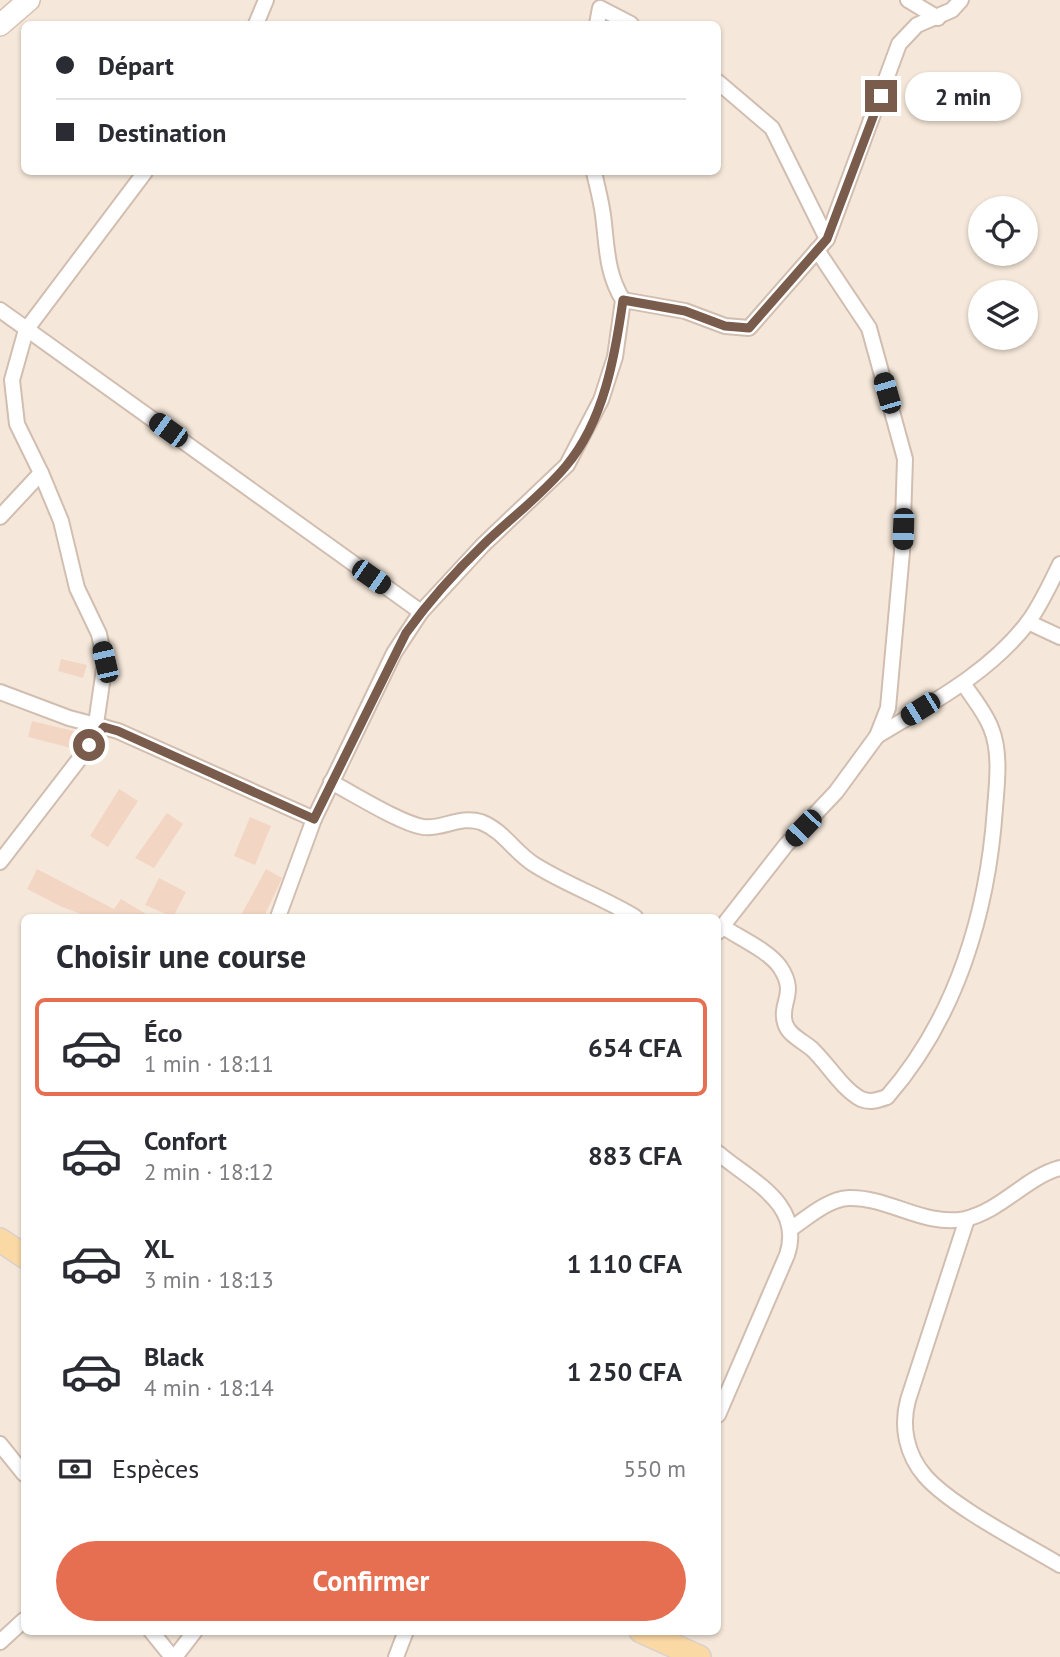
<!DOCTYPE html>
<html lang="fr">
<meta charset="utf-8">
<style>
:root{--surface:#fff;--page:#f7f7f7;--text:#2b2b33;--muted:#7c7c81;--line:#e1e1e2;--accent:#e76f51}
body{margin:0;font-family:"PT Sans",sans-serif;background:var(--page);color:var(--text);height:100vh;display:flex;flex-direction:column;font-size:26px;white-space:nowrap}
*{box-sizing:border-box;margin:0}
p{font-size:23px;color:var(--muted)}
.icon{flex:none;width:38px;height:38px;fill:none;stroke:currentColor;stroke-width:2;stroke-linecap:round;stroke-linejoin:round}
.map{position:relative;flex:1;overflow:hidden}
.panel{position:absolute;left:21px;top:914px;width:700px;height:721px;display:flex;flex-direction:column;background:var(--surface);border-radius:10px;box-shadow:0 2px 5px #0004}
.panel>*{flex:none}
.banner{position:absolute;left:21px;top:21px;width:700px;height:154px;border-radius:10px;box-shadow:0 2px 5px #0004;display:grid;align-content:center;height:154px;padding:0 35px;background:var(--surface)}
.buttons{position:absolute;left:968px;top:196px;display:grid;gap:14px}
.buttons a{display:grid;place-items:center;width:70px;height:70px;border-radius:50%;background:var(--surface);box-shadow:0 2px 5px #0004;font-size:35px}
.end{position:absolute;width:32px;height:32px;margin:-16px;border:9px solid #7a5c4d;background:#fff;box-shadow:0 0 0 4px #fff}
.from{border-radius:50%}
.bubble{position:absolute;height:49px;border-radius:24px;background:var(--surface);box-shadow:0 2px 5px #0004;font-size:23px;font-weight:600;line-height:49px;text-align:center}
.car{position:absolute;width:21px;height:42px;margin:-21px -10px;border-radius:9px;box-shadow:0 0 5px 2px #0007;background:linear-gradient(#222 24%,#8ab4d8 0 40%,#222 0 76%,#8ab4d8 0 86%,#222 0)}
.banner b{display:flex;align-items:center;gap:24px;height:66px;font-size:26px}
.banner b+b{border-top:2px solid var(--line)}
.banner i{width:18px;height:18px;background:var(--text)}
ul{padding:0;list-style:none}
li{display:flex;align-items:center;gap:21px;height:98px;margin:0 14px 10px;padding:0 21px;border:4px solid transparent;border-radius:10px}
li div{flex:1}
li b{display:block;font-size:26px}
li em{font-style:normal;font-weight:600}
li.active{border-color:var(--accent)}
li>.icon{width:63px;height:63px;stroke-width:1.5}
h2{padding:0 35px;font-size:32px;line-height:84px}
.pay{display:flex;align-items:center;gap:18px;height:77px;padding:0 35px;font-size:26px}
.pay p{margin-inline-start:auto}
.action{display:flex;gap:14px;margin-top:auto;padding:14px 35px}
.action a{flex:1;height:80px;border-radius:42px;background:var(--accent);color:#fff;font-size:28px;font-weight:600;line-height:80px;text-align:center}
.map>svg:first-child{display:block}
.residential{fill:#f5e8da;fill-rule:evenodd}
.building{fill:#f3d5c3}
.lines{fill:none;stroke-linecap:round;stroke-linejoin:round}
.minor-casing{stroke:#d1beb0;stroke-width:18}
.secondary-casing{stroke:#d6c0b0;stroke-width:24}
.primary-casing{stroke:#dad1cd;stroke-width:26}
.minor{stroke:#fff;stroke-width:14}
.secondary{stroke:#fff;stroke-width:21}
.primary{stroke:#fbd9a5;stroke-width:23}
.route{stroke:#7a5c4d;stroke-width:9}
</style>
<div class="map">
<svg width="1060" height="1657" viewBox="0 0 1060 1657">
<rect width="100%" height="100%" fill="#fdf6ec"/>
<!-- residential -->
<path class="residential" d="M0 0H1060V1657H0ZM24 24H718V172H24ZM980 208H1026V254H980ZM980 292H1026V338H980ZM24 917H718V1631H24Z"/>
<!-- building -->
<g class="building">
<path d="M61 659 87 665 83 678 58 671Z"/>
<path d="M32 721 82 733 79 743 75 749 28 737Z"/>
<path d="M119 789 138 801 108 847 90 836Z"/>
<path d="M167 813 183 824 154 868 135 858Z"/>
<path d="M250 817 271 826 255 865 234 856Z"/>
<path d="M37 869 114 909 121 899 151 917H89L62 907 27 889Z"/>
<path d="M266 869 282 878 264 917H240Z"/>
<path d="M159 878 186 892 173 917 145 905Z"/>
</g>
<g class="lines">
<defs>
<g id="minor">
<path d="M908 0 938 18"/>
<path d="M256 24 266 0"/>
<path d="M597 24 600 8 631 24"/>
<path d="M718 82 772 128 827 239"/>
<path d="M623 300 685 311 725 326 749 328 827 239 899 44 917 25 952 10 961 0"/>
<path d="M0 310 421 612 394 653 314 819 278 917"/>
<path d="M41 473 61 521 77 588 99 634 105 662 96 724"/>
<path d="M0 517 41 473 17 424 12 380 26 330 145 172"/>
<path d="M421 612 483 545 567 465 601 400 615 357 623 300C606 273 607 245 603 215 601 200 597 186 594 172"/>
<path d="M1028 622 1060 637"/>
<path d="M0 692 69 718 118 731 314 819"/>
<path d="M877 736C930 704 991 672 1029 621 1041 604 1051 583 1060 564"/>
<path d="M331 782C354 794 400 823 423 827 442 830 460 815 481 822 504 831 515 853 535 865 567 885 602 897 635 917"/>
<path d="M0 862 104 727"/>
<path d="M722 926C739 938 768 950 780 967 798 994 779 1002 785 1023 788 1035 803 1041 812 1049 828 1064 842 1089 861 1099 870 1103 878 1100 887 1097 957 1017 988 911 995 808 997 783 1001 752 991 728 985 712 972 697 963 683"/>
<path d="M718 932 786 845 836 792 877 736 888 708 902 552 905 459 869 328 817 250"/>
<path d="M718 1153C751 1181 804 1204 787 1255L718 1415"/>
<path d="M967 1219 908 1400C901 1426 906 1454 925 1476 951 1506 1023 1543 1060 1565"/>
<path d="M792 1228C808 1217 828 1199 849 1198 889 1197 924 1227 965 1219 1001 1211 1026 1177 1060 1168"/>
<path d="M0 1444 24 1474"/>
<path d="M151 1631 172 1657"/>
<path d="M0 1642 24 1620"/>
<path d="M175 1657 195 1631"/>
<path d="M396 1657 406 1631"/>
</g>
<path id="secondary" d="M0 25 29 0"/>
<g id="primary">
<path d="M0 1240 24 1256"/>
<path d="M641 1631 699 1657"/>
</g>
</defs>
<!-- minor casing -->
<use href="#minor" class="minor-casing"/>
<!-- secondary casing -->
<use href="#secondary" class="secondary-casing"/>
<!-- primary casing -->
<use href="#primary" class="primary-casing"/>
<!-- minor -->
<use href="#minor" class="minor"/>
<!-- secondary -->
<use href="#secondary" class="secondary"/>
<!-- primary -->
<use href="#primary" class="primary"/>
</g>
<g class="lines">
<!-- route -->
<path class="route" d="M89 745 104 727 118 731 314 819 406 633C429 601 456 571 484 544 511 518 542 495 566 466 604 421 615 356 623 300L685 311 725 326 749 328 827 239 881 96"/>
</g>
</svg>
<div class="buttons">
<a><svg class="icon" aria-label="locate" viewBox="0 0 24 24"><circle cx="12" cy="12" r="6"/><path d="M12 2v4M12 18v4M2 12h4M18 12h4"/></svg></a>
<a><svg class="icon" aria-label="layers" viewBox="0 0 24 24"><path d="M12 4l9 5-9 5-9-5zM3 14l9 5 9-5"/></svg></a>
</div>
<i class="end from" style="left:89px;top:745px"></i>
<i class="end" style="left:881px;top:96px"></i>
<div class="bubble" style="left:905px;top:72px;width:116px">2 min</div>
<i class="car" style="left:887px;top:393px;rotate:344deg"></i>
<i class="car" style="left:168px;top:430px;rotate:306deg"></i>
<i class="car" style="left:903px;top:529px;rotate:182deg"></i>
<i class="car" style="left:371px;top:577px;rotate:125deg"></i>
<i class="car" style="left:105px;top:662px;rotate:347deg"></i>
<i class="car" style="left:920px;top:709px;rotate:238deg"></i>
<i class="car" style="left:803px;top:828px;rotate:224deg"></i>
<div class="banner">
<b><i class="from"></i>Départ</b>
<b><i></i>Destination</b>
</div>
<section class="panel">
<h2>Choisir une course</h2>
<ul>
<li class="active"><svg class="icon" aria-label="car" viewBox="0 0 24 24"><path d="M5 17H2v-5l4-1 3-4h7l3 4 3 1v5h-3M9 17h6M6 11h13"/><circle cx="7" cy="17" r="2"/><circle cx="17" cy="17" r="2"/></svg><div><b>Éco</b><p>1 min · 18:11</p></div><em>654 CFA</em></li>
<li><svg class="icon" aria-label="car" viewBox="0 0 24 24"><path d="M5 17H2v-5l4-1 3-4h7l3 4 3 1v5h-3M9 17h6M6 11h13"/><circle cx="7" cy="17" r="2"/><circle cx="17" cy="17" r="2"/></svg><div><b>Confort</b><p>2 min · 18:12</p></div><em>883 CFA</em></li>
<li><svg class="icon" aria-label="car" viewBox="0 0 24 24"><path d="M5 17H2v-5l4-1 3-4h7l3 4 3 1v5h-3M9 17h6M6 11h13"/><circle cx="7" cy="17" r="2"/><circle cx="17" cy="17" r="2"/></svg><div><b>XL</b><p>3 min · 18:13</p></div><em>1 110 CFA</em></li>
<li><svg class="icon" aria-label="car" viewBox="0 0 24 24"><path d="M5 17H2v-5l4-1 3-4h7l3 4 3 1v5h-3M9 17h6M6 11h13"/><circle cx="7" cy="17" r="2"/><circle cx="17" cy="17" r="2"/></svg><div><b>Black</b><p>4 min · 18:14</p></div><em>1 250 CFA</em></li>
</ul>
<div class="pay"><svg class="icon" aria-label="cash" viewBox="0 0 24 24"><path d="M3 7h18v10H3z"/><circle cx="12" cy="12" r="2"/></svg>Espèces<p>550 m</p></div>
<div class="action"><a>Confirmer</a></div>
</section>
</div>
